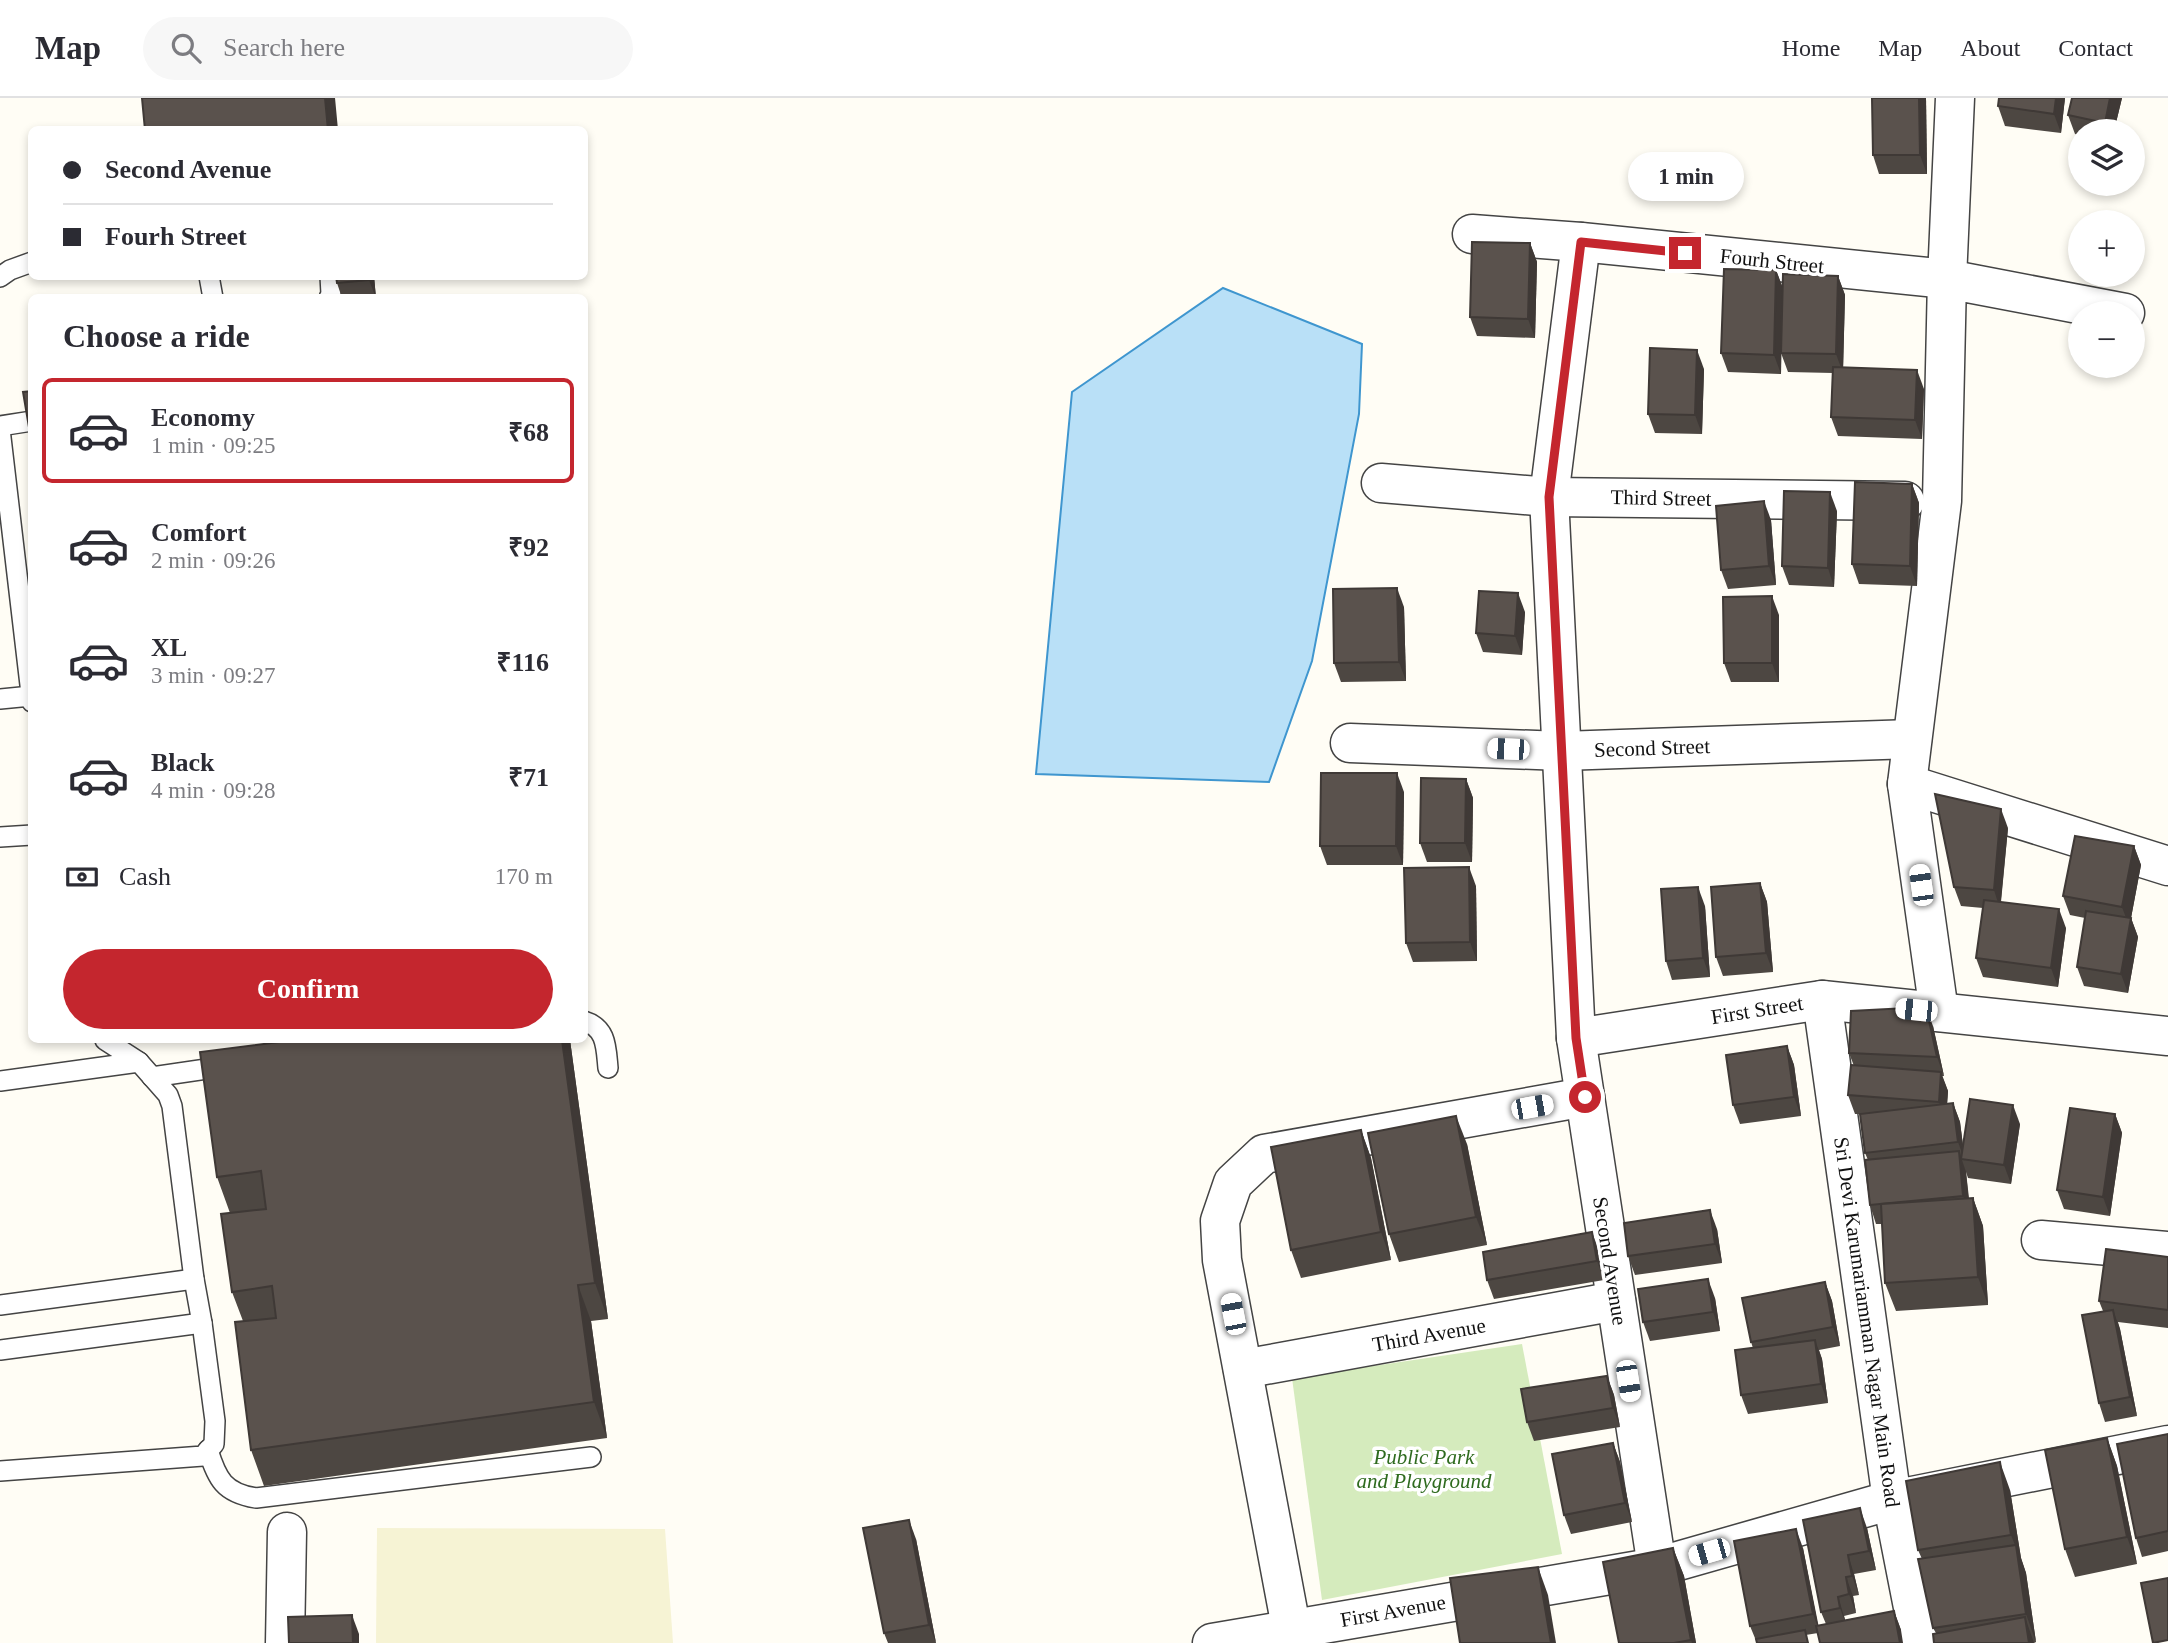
<!DOCTYPE html>
<meta charset="utf-8">
<style>
:root{--surface:#fff;--page:#f7f7f7;--text:#2b2b33;--muted:#7c7c81;--line:#e1e1e2;--accent:#c4262e}
body{margin:0;font-family:Georgia,serif;background:var(--page);color:var(--text);height:100vh;display:flex;flex-direction:column;font-size:26px;white-space:nowrap}
*{box-sizing:border-box;margin:0}
p{font-size:23px;color:var(--muted)}
.icon{flex:none;width:38px;height:38px;fill:none;stroke:currentColor;stroke-width:2;stroke-linecap:round;stroke-linejoin:round}
.map{position:relative;flex:1;overflow:hidden}
.sheet{position:absolute;left:28px;top:196px;width:560px;height:749px;display:flex;flex-direction:column;background:var(--surface);border-radius:10px;box-shadow:0 4px 10px #0003}
.sheet>*{flex:none}
.hud{position:absolute;left:28px;top:28px;width:560px;height:154px;border-radius:10px;box-shadow:0 4px 10px #0003;display:grid;align-content:center;height:154px;padding:0 35px;background:var(--surface)}
.fabs{position:absolute;left:2068px;top:21px;display:grid;gap:14px}
.fabs a{display:grid;place-items:center;width:77px;height:77px;border-radius:50%;background:var(--surface);box-shadow:0 4px 10px #0003;font-size:35px}
.end{position:absolute;width:32px;height:32px;margin:-16px;border:9px solid #c4262e;background:#fff;box-shadow:0 0 0 4px #fff}
.from{border-radius:50%}
.bubble{position:absolute;height:49px;border-radius:24px;background:var(--surface);box-shadow:0 4px 10px #0003;font-size:23px;font-weight:800;line-height:49px;text-align:center}
.car{position:absolute;width:21px;height:42px;margin:-21px -10px;border-radius:9px;box-shadow:0 0 5px 2px #0007;background:linear-gradient(#fff 24%,#345 0 40%,#fff 0 76%,#345 0 86%,#fff 0)}
.hud b{display:flex;align-items:center;gap:24px;height:66px;font-size:26px}
.hud b+b{border-top:2px solid var(--line)}
.hud i{width:18px;height:18px;background:var(--text)}
ul{padding:0;list-style:none}
li{display:flex;align-items:center;gap:21px;height:105px;margin:0 14px 10px;padding:0 21px;border:4px solid transparent;border-radius:10px}
li div{flex:1}
li b{display:block;font-size:26px}
li em{font-style:normal;font-weight:800}
li.current{border-color:var(--accent)}
li>.icon{width:63px;height:63px;stroke-width:1.5}
h2{padding:0 35px;font-size:32px;line-height:84px}
.pay{display:flex;align-items:center;gap:18px;height:77px;padding:0 35px;font-size:26px}
.pay p{margin-inline-start:auto}
.cta{display:flex;gap:14px;margin-top:auto;padding:14px 35px}
.cta a{flex:1;height:80px;border-radius:42px;background:var(--accent);color:#fff;font-size:28px;font-weight:800;line-height:80px;text-align:center}
header{display:flex;align-items:center;gap:42px;box-sizing:border-box;height:98px;padding:0 35px;background:var(--surface);border-bottom:2px solid var(--line)}
header strong{font-size:33px}
nav{display:flex;gap:38px;margin-inline-start:auto;font-size:24px}
.search{width:490px;height:63px;background:var(--page);display:flex;align-items:center;gap:18px;box-sizing:border-box;padding:0 24px;border-radius:38px;color:var(--muted);font-size:26px}
.map>svg:first-child{display:block}
.farmland{fill:#f6f3d4}
.green{fill:#d5ebbd}
.water{fill:#b9e0f7;stroke:#3f96cf;stroke-width:2}
.lines{fill:none;stroke-linecap:round;stroke-linejoin:round}
.service-casing{stroke:#444;stroke-width:22}
.minor-casing{stroke:#444;stroke-width:41}
.service{stroke:#fff;stroke-width:19}
.minor{stroke:#fff;stroke-width:38}
.wall{fill:#4d4742}
.shaded-wall{fill:#3f3936}
.building{fill:#5a524d;stroke:#3f3936;stroke-width:2}
.route{stroke:#c4262e;stroke-width:9}
.labels{text-anchor:middle;dominant-baseline:central;stroke-width:7;stroke-linejoin:round;paint-order:stroke}
.street-label{font-size:21px;fill:#111;stroke:#fff}
.park-label{font-size:21px;font-style:italic;fill:#2f6b1f;stroke:#fff}
</style>
<header>
<strong>Map</strong>
<div class="search"><svg class="icon" aria-label="search" viewBox="0 0 24 24"><circle cx="10" cy="10" r="6"/><path d="M15 15l6 6"/></svg>Search here</div>
<nav><a>Home</a><a>Map</a><a>About</a><a>Contact</a></nav>
</header>
<div class="map">
<svg width="2168" height="1545" viewBox="0 0 2168 1545">
<rect width="100%" height="100%" fill="#fffdf5"/>
<!-- farmland -->
<path class="farmland" d="M377 1430 665 1431 673 1545H376Z"/>
<!-- green -->
<path class="green" d="M1522 1246 1562 1456 1322 1502 1292 1280Z"/>
<!-- water -->
<path class="water" d="M1223 190 1362 246 1359 316 1312 563 1269 684 1036 676 1072 294Z"/>
<g class="lines">
<defs>
<g id="service">
<path d="M209 178 213 200"/>
<path d="M0 179 10 172 32 164"/>
<path d="M329 200 331 196 330 178"/>
<path d="M0 328 32 323"/>
<path d="M0 331 32 604"/>
<path d="M0 601 31 598"/>
<path d="M0 739 32 737"/>
<path d="M584 923C607 930 606 950 608 970"/>
<path d="M152 979 227 968"/>
<path d="M0 983 139 964"/>
<path d="M0 1207 194 1181"/>
<path d="M0 1252 202 1225"/>
<path d="M208 1352C217 1381 224 1395 256 1400L591 1359"/>
<path d="M0 1373 203 1358 214 1346 215 1323 202 1225 194 1181 172 1008 168 997 139 964 105 942"/>
</g>
<g id="minor">
<path d="M1472 136 1581 144 1947 181 1955 0"/>
<path d="M1581 144 1549 399 1576 940 1657 1469"/>
<path d="M1381 385 1549 399 1905 403"/>
<path d="M1350 645 1562 653 1912 641"/>
<path d="M1907 686 2168 768"/>
<path d="M1822 902 1892 1402 1920 1545"/>
<path d="M1939 914 1907 686 1942 403 1947 181 2125 215"/>
<path d="M1576 940 1822 902 2168 938"/>
<path d="M2041 1142 2168 1153"/>
<path d="M1243 1271 1616 1203"/>
<path d="M285 1545 287 1434"/>
<path d="M1212 1545 1657 1469 1892 1402 2168 1347"/>
<path d="M1294 1545 1222 1162 1220 1123 1233 1085 1264 1056 1585 999"/>
</g>
</defs>
<!-- service casing -->
<use href="#service" class="service-casing"/>
<!-- minor casing -->
<use href="#minor" class="minor-casing"/>
<!-- service -->
<use href="#service" class="service"/>
<!-- minor -->
<use href="#minor" class="minor"/>
</g>
<!-- wall -->
<g class="wall">
<path d="M1926 0 1927 76H1879L1873 57Z"/>
<path d="M2065 0 2061 35 2005 28 1998 8Z"/>
<path d="M2072 0H2122L2114 33H2081V38L2075 36 2068 17Z"/>
<path d="M1530 145 1537 164 1535 240 1477 238 1470 219Z"/>
<path d="M1776 172 1783 190 1838 178 1845 197 1843 270 1924 291 1922 341 1838 338 1831 319 1833 275 1788 274 1781 255V276L1728 274 1721 255Z"/>
<path d="M374 178 376 200H342L337 185Z"/>
<path d="M1704 271 1702 336 1655 335 1648 316Z"/>
<path d="M1912 386 1919 405 1917 488 1859 486 1852 466Z"/>
<path d="M1837 413 1834 489 1789 487 1782 468Z"/>
<path d="M1771 422 1776 487 1728 491 1721 472Z"/>
<path d="M1404 509 1406 583 1341 584 1334 565Z"/>
<path d="M1525 514 1522 557 1483 554 1476 535Z"/>
<path d="M1779 517V584H1731L1724 565Z"/>
<path d="M1466 681 1473 700 1472 764H1427L1420 745Z"/>
<path d="M1404 694 1403 767H1327L1320 748Z"/>
<path d="M2008 730 2001 804 2066 830 2058 889 1983 879 1976 860 1983 810 1961 808 1954 789Z"/>
<path d="M2134 748 2141 767 2131 820 2138 839 2128 895 2084 888 2077 869 2085 820 2070 817 2063 798Z"/>
<path d="M1760 785 1767 804 1773 874 1723 878 1716 859Z"/>
<path d="M1476 788 1477 863 1413 864 1406 845Z"/>
<path d="M1705 808 1710 879 1672 882 1666 863Z"/>
<path d="M1933 928 1944 978H1942L1948 993 1947 1006 1953 1005 1960 1024 1963 1048 2020 1026 2011 1086 1968 1080 1966 1074 1969 1100H1973L1983 1128 1988 1207 1896 1213 1885 1185 1882 1126H1876L1870 1107 1868 1062 1865 1055 1861 1016H1855L1848 997 1854 968 1849 955Z"/>
<path d="M570 942 608 1221 591 1223 607 1340 264 1388 251 1352 243 1223 232 1194 230 1115 217 1079Z"/>
<path d="M1787 948 1794 967 1801 1018 1740 1026 1733 1007Z"/>
<path d="M2115 1016 2122 1035 2110 1118 2064 1111 2057 1092Z"/>
<path d="M1361 1032 1371 1060 1391 1162 1301 1180 1291 1152Z"/>
<path d="M1467 1046 1487 1147 1399 1164 1389 1136Z"/>
<path d="M1717 1131 1722 1165 1635 1177 1628 1158Z"/>
<path d="M1599 1153 1604 1182 1494 1201 1487 1182Z"/>
<path d="M2168 1159V1230L2118 1224 2120 1231 2137 1318 2105 1324 2099 1305 2103 1213 2099 1203Z"/>
<path d="M1825 1184 1832 1203 1840 1248 1819 1252 1822 1261 1828 1305 1748 1316 1741 1297 1753 1250 1751 1244Z"/>
<path d="M1715 1200 1720 1233 1650 1243 1643 1224Z"/>
<path d="M1607 1278 1614 1297 1620 1329 1534 1343 1527 1324Z"/>
<path d="M2168 1336V1453L2142 1459 2136 1440Z"/>
<path d="M2107 1340 2117 1368 2137 1466 2075 1479 2065 1451Z"/>
<path d="M1613 1345 1620 1364 1632 1424 1571 1436 1564 1417Z"/>
<path d="M2010 1392 2021 1460 2026 1475 2036 1544 2034 1545 1936 1535 1933 1530 1922 1461 1918 1452Z"/>
<path d="M1803 1422 1867 1430 1876 1472 1854 1476 1859 1497 1853 1498 1856 1515 1844 1518 1845 1522 1894 1513 1901 1532 1818 1535 1757 1545 1750 1528 1803 1450 1818 1528 1826 1526 1821 1514Z"/>
<path d="M916 1441 936 1545H888L884 1535Z"/>
<path d="M1673 1450 1684 1478 1696 1545H1619Z"/>
</g>
<!-- shaded-wall -->
<g class="shaded-wall">
<path d="M325 0H335L338 32H328Z"/>
<path d="M1919 0H1926L1927 76 1920 57Z"/>
<path d="M2056 0H2065L2061 35 2054 16Z"/>
<path d="M2110 0H2122L2114 33H2108L2105 25Z"/>
<path d="M1530 145 1537 164 1535 240 1528 221Z"/>
<path d="M1776 172 1783 191 1781 276 1774 257Z"/>
<path d="M369 178H374L376 200 369 182Z"/>
<path d="M1838 178 1845 197 1843 275 1836 256Z"/>
<path d="M1697 252 1704 271 1702 336 1695 317Z"/>
<path d="M1917 272 1924 291 1922 341 1915 322Z"/>
<path d="M1912 386 1919 405 1917 488 1910 468Z"/>
<path d="M1830 394 1837 413 1834 489 1828 470Z"/>
<path d="M1764 403 1771 422 1776 487 1769 468Z"/>
<path d="M1397 490 1404 509 1406 583 1399 564Z"/>
<path d="M1518 495 1525 514 1522 557 1515 538Z"/>
<path d="M1772 498 1779 517V584L1772 565Z"/>
<path d="M1397 675 1404 694 1403 767 1396 748Z"/>
<path d="M1466 681 1473 700 1472 764 1465 745Z"/>
<path d="M2001 711 2008 730 2000 811 1994 792Z"/>
<path d="M2134 748 2141 767 2131 820 2138 839 2128 895 2121 876 2129 828 2122 809Z"/>
<path d="M1469 769 1476 788 1477 863 1470 844Z"/>
<path d="M1760 785 1767 804 1773 874 1766 855Z"/>
<path d="M1698 789 1705 808 1710 879 1703 860Z"/>
<path d="M2059 811 2066 830 2058 889 2051 870Z"/>
<path d="M1926 909 1933 928 1944 978 1937 959Z"/>
<path d="M562 942H570L608 1221 595 1185Z"/>
<path d="M1787 948 1794 967 1801 1018 1794 999Z"/>
<path d="M1941 974 1948 993 1946 1023 1939 1004Z"/>
<path d="M1953 1005 1960 1024 1965 1063 1958 1044Z"/>
<path d="M2013 1007 2020 1026 2011 1086 2004 1067Z"/>
<path d="M2115 1016 2122 1035 2110 1118 2103 1099Z"/>
<path d="M1456 1018 1467 1046 1487 1147 1476 1119Z"/>
<path d="M1361 1032 1371 1060 1391 1162 1381 1134Z"/>
<path d="M1959 1053 1966 1074 1970 1117 1963 1098Z"/>
<path d="M1973 1100 1983 1128 1988 1207 1978 1179Z"/>
<path d="M1710 1112 1717 1131 1722 1165 1715 1146Z"/>
<path d="M1592 1134 1599 1153 1604 1182 1597 1163Z"/>
<path d="M1708 1181 1715 1200 1720 1233 1713 1214Z"/>
<path d="M1825 1184 1832 1203 1840 1248 1833 1229Z"/>
<path d="M578 1187 591 1223 607 1340 594 1304Z"/>
<path d="M2113 1212 2120 1231 2137 1318 2130 1299Z"/>
<path d="M1815 1242 1822 1261 1828 1305 1821 1286Z"/>
<path d="M1607 1278 1614 1297 1620 1329 1613 1310Z"/>
<path d="M2107 1340 2117 1368 2137 1466 2127 1439Z"/>
<path d="M1613 1345 1620 1364 1632 1424 1625 1405Z"/>
<path d="M2000 1364 2010 1392 2021 1460 2026 1475 2036 1544 2026 1516 2017 1452 2011 1437Z"/>
<path d="M1860 1410 1867 1430 1876 1472 1869 1453Z"/>
<path d="M909 1422 916 1441 936 1545 929 1527Z"/>
<path d="M1796 1431 1803 1450 1820 1535 1813 1516Z"/>
<path d="M1673 1450 1684 1478 1696 1545H1692L1691 1542Z"/>
<path d="M1848 1457 1854 1476 1859 1497 1852 1478Z"/>
<path d="M1538 1469 1548 1497 1556 1545H1551Z"/>
<path d="M1846 1479 1853 1498 1856 1515 1849 1496Z"/>
<path d="M1838 1499 1844 1518 1847 1529 1840 1510Z"/>
<path d="M1894 1513 1901 1532 1903 1545H1900Z"/>
<path d="M352 1517 359 1536V1545H353Z"/>
<path d="M2025 1519 2034 1545H2029Z"/>
</g>
<!-- building -->
<g class="building">
<path d="M142 0H325L328 32H145Z"/>
<path d="M1872 0H1919L1920 57H1873Z"/>
<path d="M1999 0H2056L2054 16 1998 8Z"/>
<path d="M2072 0H2110L2105 25 2068 17Z"/>
<path d="M1472 144 1530 145 1528 221 1470 219Z"/>
<path d="M1724 171 1776 172 1774 257 1721 255Z"/>
<path d="M1783 176 1838 178 1836 256 1781 255Z"/>
<path d="M336 178H369V182L337 185Z"/>
<path d="M1650 250 1697 252 1695 317 1648 316Z"/>
<path d="M1833 269 1917 272 1915 322 1831 319Z"/>
<path d="M32 293V347L23 294Z"/>
<path d="M1855 384 1912 386 1910 468 1852 466Z"/>
<path d="M1784 393 1830 394 1828 470 1782 468Z"/>
<path d="M1764 403 1769 468 1721 472 1716 408Z"/>
<path d="M1397 490 1399 564 1334 565 1333 491Z"/>
<path d="M1479 493 1518 495 1515 538 1476 535Z"/>
<path d="M1772 498V565H1724L1723 499Z"/>
<path d="M1321 675H1397L1396 748H1320Z"/>
<path d="M1421 680 1466 681 1465 745H1420Z"/>
<path d="M1935 696 2001 711 1994 792 1954 789Z"/>
<path d="M2075 738 2134 748 2122 809 2063 798Z"/>
<path d="M1469 769 1470 844 1406 845 1404 770Z"/>
<path d="M1760 785 1766 855 1716 859 1711 789Z"/>
<path d="M1698 789 1703 860 1666 863 1661 791Z"/>
<path d="M1984 802 2059 811 2051 870 1976 860Z"/>
<path d="M2086 813 2131 820 2121 876 2077 869Z"/>
<path d="M1926 909 1937 959 1849 955 1851 913Z"/>
<path d="M295 942H562L595 1185 578 1187 594 1304 251 1352 235 1224 276 1220 272 1188 232 1194 221 1116 266 1111 261 1073 217 1079 200 954Z"/>
<path d="M1787 948 1794 999 1733 1007 1726 957Z"/>
<path d="M1851 967 1941 974 1939 1004 1848 997Z"/>
<path d="M1970 1001 2013 1007 2004 1067 1961 1061Z"/>
<path d="M1953 1005 1958 1044 1865 1055 1860 1016Z"/>
<path d="M2070 1010 2115 1016 2103 1099 2057 1092Z"/>
<path d="M1456 1018 1476 1119 1389 1136 1368 1035Z"/>
<path d="M1361 1032 1381 1134 1291 1152 1271 1049Z"/>
<path d="M1959 1053 1963 1098 1870 1107 1865 1062Z"/>
<path d="M1973 1100 1978 1179 1885 1185 1881 1106Z"/>
<path d="M1710 1112 1715 1146 1628 1158 1624 1125Z"/>
<path d="M1592 1134 1597 1163 1487 1182 1483 1154Z"/>
<path d="M2106 1151 2168 1159V1212L2099 1203Z"/>
<path d="M1708 1181 1713 1214 1643 1224 1638 1191Z"/>
<path d="M1825 1184 1833 1229 1751 1244 1742 1200Z"/>
<path d="M2113 1212 2130 1299 2099 1305 2082 1217Z"/>
<path d="M1815 1242 1821 1286 1741 1297 1735 1252Z"/>
<path d="M1607 1278 1613 1310 1527 1324 1521 1291Z"/>
<path d="M2168 1336V1433L2136 1440 2117 1346Z"/>
<path d="M2107 1340 2127 1439 2065 1451 2045 1352Z"/>
<path d="M1613 1345 1625 1405 1564 1417 1552 1356Z"/>
<path d="M2000 1364 2011 1437 1918 1452 1906 1383Z"/>
<path d="M1860 1410 1869 1453 1848 1457 1852 1478 1846 1479 1849 1496 1838 1499 1840 1510 1821 1514 1803 1422Z"/>
<path d="M909 1422 929 1527 884 1535 863 1430Z"/>
<path d="M1796 1431 1813 1516 1750 1528 1734 1443Z"/>
<path d="M2016 1447 2026 1516 1933 1530 1918 1461Z"/>
<path d="M1673 1450 1691 1542 1674 1545H1619L1603 1464Z"/>
<path d="M1538 1469 1551 1545H1460L1450 1480Z"/>
<path d="M2168 1480V1542L2153 1545 2141 1485Z"/>
<path d="M1894 1513 1900 1545H1820L1816 1528Z"/>
<path d="M352 1517 353 1545H289L288 1519Z"/>
<path d="M2025 1519 2029 1545H1934L1933 1536Z"/>
<path d="M1805 1532 1808 1545H1757L1756 1541Z"/>
</g>
<g class="lines">
<!-- route -->
<path class="route" d="M1585 999 1576 940 1549 399 1581 144 1685 155"/>
</g>
<g class="labels">
<!-- street labels -->
<g class="street-label">
<text transform="translate(1772 163) rotate(6)">Fourh Street</text>
<text transform="translate(1661 400) rotate(1)">Third Street</text>
<text transform="translate(1652 650) rotate(-2)">Second Street</text>
<text transform="translate(1757 912) rotate(-9)">First Street</text>
<text transform="translate(1610 1163) rotate(81)">Second Avenue</text>
<text transform="translate(1867 1224) rotate(82)">Sri Devi Karumariamman Nagar Main Road</text>
<text transform="translate(1429 1237) rotate(-10)">Third Avenue</text>
<text transform="translate(1393 1513) rotate(-10)">First Avenue</text>
</g>
<!-- park labels -->
<g class="park-label">
<text x="1424" y="1359">Public Park<tspan x="1424" dy="24">and Playground</tspan></text>
</g>
</g>
</svg>
<div class="fabs">
<a><svg class="icon" aria-label="layers" viewBox="0 0 24 24"><path d="M12 4l9 5-9 5-9-5zM3 14l9 5 9-5"/></svg></a>
<a>+</a>
<a>−</a>
</div>
<i class="end from" style="left:1585px;top:999px"></i>
<i class="end" style="left:1685px;top:155px"></i>
<div class="bubble" style="left:1628px;top:54px;width:116px">1 min</div>
<i class="car" style="left:1508px;top:651px;rotate:272deg"></i>
<i class="car" style="left:1921px;top:787px;rotate:352deg"></i>
<i class="car" style="left:1916px;top:912px;rotate:276deg"></i>
<i class="car" style="left:1532px;top:1009px;rotate:80deg"></i>
<i class="car" style="left:1233px;top:1216px;rotate:349deg"></i>
<i class="car" style="left:1628px;top:1283px;rotate:171deg"></i>
<i class="car" style="left:1709px;top:1454px;rotate:254deg"></i>
<div class="hud">
<b><i class="from"></i>Second Avenue</b>
<b><i></i>Fourh Street</b>
</div>
<section class="sheet">
<h2>Choose a ride</h2>
<ul>
<li class="current"><svg class="icon" aria-label="car" viewBox="0 0 24 24"><path d="M5 17H2v-5l4-1 3-4h7l3 4 3 1v5h-3M9 17h6M6 11h13"/><circle cx="7" cy="17" r="2"/><circle cx="17" cy="17" r="2"/></svg><div><b>Economy</b><p>1 min · 09:25</p></div><em>₹68</em></li>
<li><svg class="icon" aria-label="car" viewBox="0 0 24 24"><path d="M5 17H2v-5l4-1 3-4h7l3 4 3 1v5h-3M9 17h6M6 11h13"/><circle cx="7" cy="17" r="2"/><circle cx="17" cy="17" r="2"/></svg><div><b>Comfort</b><p>2 min · 09:26</p></div><em>₹92</em></li>
<li><svg class="icon" aria-label="car" viewBox="0 0 24 24"><path d="M5 17H2v-5l4-1 3-4h7l3 4 3 1v5h-3M9 17h6M6 11h13"/><circle cx="7" cy="17" r="2"/><circle cx="17" cy="17" r="2"/></svg><div><b>XL</b><p>3 min · 09:27</p></div><em>₹116</em></li>
<li><svg class="icon" aria-label="car" viewBox="0 0 24 24"><path d="M5 17H2v-5l4-1 3-4h7l3 4 3 1v5h-3M9 17h6M6 11h13"/><circle cx="7" cy="17" r="2"/><circle cx="17" cy="17" r="2"/></svg><div><b>Black</b><p>4 min · 09:28</p></div><em>₹71</em></li>
</ul>
<div class="pay"><svg class="icon" aria-label="cash" viewBox="0 0 24 24"><path d="M3 7h18v10H3z"/><circle cx="12" cy="12" r="2"/></svg>Cash<p>170 m</p></div>
<div class="cta"><a>Confirm</a></div>
</section>
</div>
